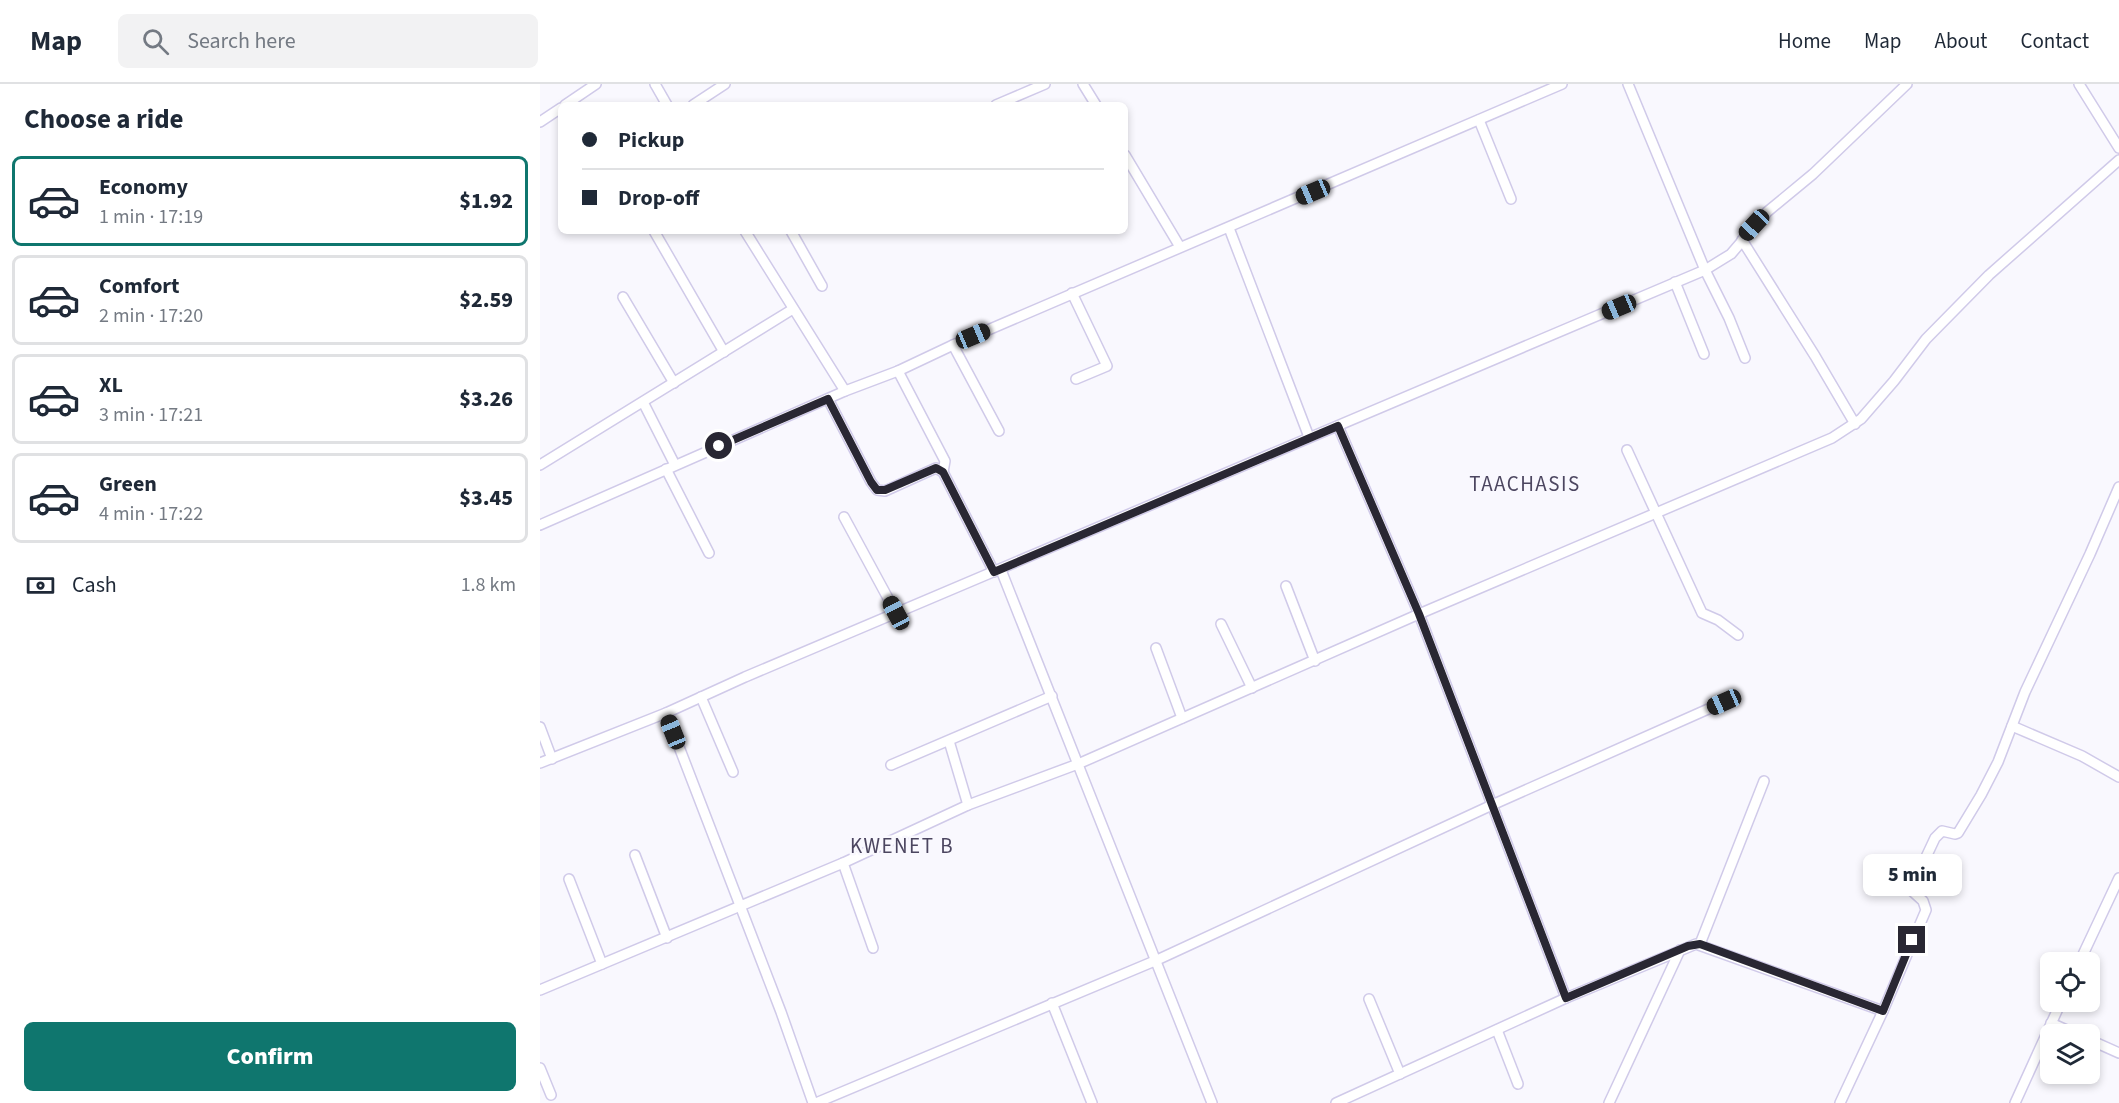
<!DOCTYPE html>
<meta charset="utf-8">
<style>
:root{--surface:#fff;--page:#f2f2f3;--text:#1f2937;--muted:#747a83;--line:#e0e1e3;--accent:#0f766e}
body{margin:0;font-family:"Source Sans 3",sans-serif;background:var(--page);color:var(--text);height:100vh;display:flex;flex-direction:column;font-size:22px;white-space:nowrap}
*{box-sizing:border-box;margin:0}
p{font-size:20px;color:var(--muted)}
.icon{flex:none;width:33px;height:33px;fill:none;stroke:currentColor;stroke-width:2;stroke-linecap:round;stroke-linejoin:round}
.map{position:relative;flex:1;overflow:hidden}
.details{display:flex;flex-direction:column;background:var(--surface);width:540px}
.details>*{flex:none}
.top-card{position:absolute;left:18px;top:18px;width:570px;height:132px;border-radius:9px;box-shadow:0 3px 9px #0003;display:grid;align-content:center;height:132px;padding:0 24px;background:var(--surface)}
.fabs{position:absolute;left:1500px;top:868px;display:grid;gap:12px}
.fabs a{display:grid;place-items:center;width:60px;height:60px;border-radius:9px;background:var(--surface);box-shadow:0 3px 9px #0003;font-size:30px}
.end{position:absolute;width:27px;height:27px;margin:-14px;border:8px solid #292733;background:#fff;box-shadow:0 0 0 3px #fff}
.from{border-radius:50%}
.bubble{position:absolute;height:42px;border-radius:9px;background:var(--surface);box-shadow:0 3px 9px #0003;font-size:20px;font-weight:800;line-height:42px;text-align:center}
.car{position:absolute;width:18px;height:36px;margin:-18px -9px;border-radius:8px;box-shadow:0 0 4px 2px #0007;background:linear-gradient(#222 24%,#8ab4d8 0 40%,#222 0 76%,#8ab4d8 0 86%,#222 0)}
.top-card b{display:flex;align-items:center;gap:21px;height:57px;font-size:22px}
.top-card b+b{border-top:2px solid var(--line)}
.top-card i{width:15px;height:15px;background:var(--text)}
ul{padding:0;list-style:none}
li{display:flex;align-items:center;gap:18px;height:90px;margin:0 12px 9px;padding:0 12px;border:3px solid var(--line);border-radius:9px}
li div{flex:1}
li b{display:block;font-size:22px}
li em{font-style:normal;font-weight:800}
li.selected{border-color:var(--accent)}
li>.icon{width:54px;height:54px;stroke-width:1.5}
h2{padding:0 24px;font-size:27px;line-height:72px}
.pay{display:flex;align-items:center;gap:15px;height:66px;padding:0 24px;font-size:22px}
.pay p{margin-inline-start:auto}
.primary-button{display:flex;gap:12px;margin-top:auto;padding:12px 24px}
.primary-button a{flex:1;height:69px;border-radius:9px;background:var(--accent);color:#fff;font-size:24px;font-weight:800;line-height:69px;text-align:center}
header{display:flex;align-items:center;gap:36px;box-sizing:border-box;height:84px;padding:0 30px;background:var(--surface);border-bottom:2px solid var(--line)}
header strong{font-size:28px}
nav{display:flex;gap:33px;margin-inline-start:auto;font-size:21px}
.search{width:420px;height:54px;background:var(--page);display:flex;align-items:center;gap:15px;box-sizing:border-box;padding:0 21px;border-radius:9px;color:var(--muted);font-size:22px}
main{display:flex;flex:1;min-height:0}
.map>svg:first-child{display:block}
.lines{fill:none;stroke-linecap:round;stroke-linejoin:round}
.minor-casing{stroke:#d0cae9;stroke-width:12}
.minor{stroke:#fff;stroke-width:9}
.route{stroke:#292733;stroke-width:8}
.labels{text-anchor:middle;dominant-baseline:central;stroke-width:5;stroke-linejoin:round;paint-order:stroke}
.quarter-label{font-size:21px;letter-spacing:1.5px;fill:#4c4660;stroke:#f9f8fe}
</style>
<header>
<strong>Map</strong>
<div class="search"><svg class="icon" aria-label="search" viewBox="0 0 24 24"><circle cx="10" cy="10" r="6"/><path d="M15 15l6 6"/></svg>Search here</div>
<nav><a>Home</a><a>Map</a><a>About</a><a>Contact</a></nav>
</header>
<main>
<section class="details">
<h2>Choose a ride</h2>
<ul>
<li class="selected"><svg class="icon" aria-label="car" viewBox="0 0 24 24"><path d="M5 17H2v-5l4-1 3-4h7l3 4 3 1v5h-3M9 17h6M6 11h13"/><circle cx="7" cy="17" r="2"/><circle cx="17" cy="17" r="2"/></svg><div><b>Economy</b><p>1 min · 17:19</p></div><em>$1.92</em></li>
<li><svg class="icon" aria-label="car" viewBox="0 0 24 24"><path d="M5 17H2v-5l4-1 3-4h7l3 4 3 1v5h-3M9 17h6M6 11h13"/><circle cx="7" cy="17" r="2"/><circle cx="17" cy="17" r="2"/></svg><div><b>Comfort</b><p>2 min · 17:20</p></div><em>$2.59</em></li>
<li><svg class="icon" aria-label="car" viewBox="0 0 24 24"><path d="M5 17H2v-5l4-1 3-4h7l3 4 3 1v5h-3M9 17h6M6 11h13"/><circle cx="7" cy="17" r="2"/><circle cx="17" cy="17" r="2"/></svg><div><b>XL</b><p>3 min · 17:21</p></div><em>$3.26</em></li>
<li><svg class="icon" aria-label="car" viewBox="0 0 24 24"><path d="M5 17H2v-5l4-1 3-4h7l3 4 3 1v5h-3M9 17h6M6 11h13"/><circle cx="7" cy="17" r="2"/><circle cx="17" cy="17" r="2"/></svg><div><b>Green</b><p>4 min · 17:22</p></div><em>$3.45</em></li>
</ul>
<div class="pay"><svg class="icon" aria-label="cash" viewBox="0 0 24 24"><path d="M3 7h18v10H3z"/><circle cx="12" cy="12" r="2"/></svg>Cash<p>1.8 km</p></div>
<div class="primary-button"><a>Confirm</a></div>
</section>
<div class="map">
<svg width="1579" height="1019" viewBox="0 0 1579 1019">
<rect width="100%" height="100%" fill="#f9f8fe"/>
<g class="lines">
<defs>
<g id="minor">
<path d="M115 0 127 21"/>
<path d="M543 0 556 21"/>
<path d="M1088 0 1165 186 1189 234 1205 274"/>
<path d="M1539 0 1579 64"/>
<path d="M25 21 56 0"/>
<path d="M153 21 185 0"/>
<path d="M456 21 505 0"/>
<path d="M939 36 971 115"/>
<path d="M0 38 21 24"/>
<path d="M585 71 640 163"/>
<path d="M689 144 769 353"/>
<path d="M114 147 184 268"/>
<path d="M205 147 305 307"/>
<path d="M251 147 282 202"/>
<path d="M1202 156 1275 272 1315 340"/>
<path d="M1135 198 1164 270"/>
<path d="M532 209 567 282 536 295"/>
<path d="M83 213 134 299"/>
<path d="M413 261 459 347"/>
<path d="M358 287 405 377 403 388"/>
<path d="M288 315 331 398 337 406 345 407 396 384 403 388 454 488"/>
<path d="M103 318 135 381"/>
<path d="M798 342 879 530 1026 914"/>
<path d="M1087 366 1162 529 1178 536 1198 551"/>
<path d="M0 381 253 225"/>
<path d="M126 385 169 469"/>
<path d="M304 433 356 529"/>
<path d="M0 441 305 307 358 287 413 261 1022 0"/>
<path d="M461 486 672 1019"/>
<path d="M746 502 775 577"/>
<path d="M681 540 712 604"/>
<path d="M616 564 642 634"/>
<path d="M161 613 193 688"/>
<path d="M126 629 241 928 273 1019"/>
<path d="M1472 642 1542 672 1579 693"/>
<path d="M0 643 12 675"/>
<path d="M409 657 428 721"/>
<path d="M0 679 126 629 205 593 1165 186 1191 170 1227 128 1273 90 1367 0"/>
<path d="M351 681 512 612"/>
<path d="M95 771 127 854"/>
<path d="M303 779 333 864"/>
<path d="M29 795 62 880"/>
<path d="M1160 860 1224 697"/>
<path d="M1539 879 1579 794"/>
<path d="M0 906 303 779 428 721 538 680 879 530 1292 354 1321 335 1354 297 1386 255 1449 191 1579 76"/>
<path d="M829 915 860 990"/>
<path d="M512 919 552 1019"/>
<path d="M1511 939 1538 951"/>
<path d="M957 946 978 1000"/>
<path d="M1550 956 1579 969"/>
<path d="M0 984 11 1011"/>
<path d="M276 1019 617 876 952 721 1184 618"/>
<path d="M796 1019 1026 914 1156 860 1343 927"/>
<path d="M1069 1019 1140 866"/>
<path d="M1300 1019 1343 927 1386 826 1383 817 1372 807V803L1395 754 1402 747 1415 750 1418 749 1441 711 1458 678 1485 608 1550 470 1579 403"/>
<path d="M1475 1019 1521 918"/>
</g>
</defs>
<!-- minor casing -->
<use href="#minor" class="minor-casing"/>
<!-- minor -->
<use href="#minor" class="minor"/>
</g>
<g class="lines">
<!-- route -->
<path class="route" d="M179 362 288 315 331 398 337 406H345L396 384 403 388 454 488 798 342 879 530 1026 914 1148 862 1160 860 1343 927 1372 856"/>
</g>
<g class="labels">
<!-- quarter labels -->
<g class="quarter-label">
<text x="985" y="400">TAACHASIS</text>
<text x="362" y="762">KWENET B</text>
</g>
</g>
</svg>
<div class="fabs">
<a><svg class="icon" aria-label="locate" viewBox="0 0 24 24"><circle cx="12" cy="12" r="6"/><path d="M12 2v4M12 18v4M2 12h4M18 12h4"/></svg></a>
<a><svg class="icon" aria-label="layers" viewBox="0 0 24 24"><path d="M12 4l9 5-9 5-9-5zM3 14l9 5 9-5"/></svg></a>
</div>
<i class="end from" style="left:179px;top:362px"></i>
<i class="end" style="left:1372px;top:856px"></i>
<div class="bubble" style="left:1323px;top:770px;width:99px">5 min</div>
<i class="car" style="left:773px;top:108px;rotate:247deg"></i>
<i class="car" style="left:1214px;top:141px;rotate:223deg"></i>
<i class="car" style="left:1079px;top:223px;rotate:247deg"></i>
<i class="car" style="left:433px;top:252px;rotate:67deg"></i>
<i class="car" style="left:356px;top:529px;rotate:332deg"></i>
<i class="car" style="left:1184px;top:618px;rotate:246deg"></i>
<i class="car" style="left:133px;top:648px;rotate:338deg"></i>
<div class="top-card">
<b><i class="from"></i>Pickup</b>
<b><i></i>Drop-off</b>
</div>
</div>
</main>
